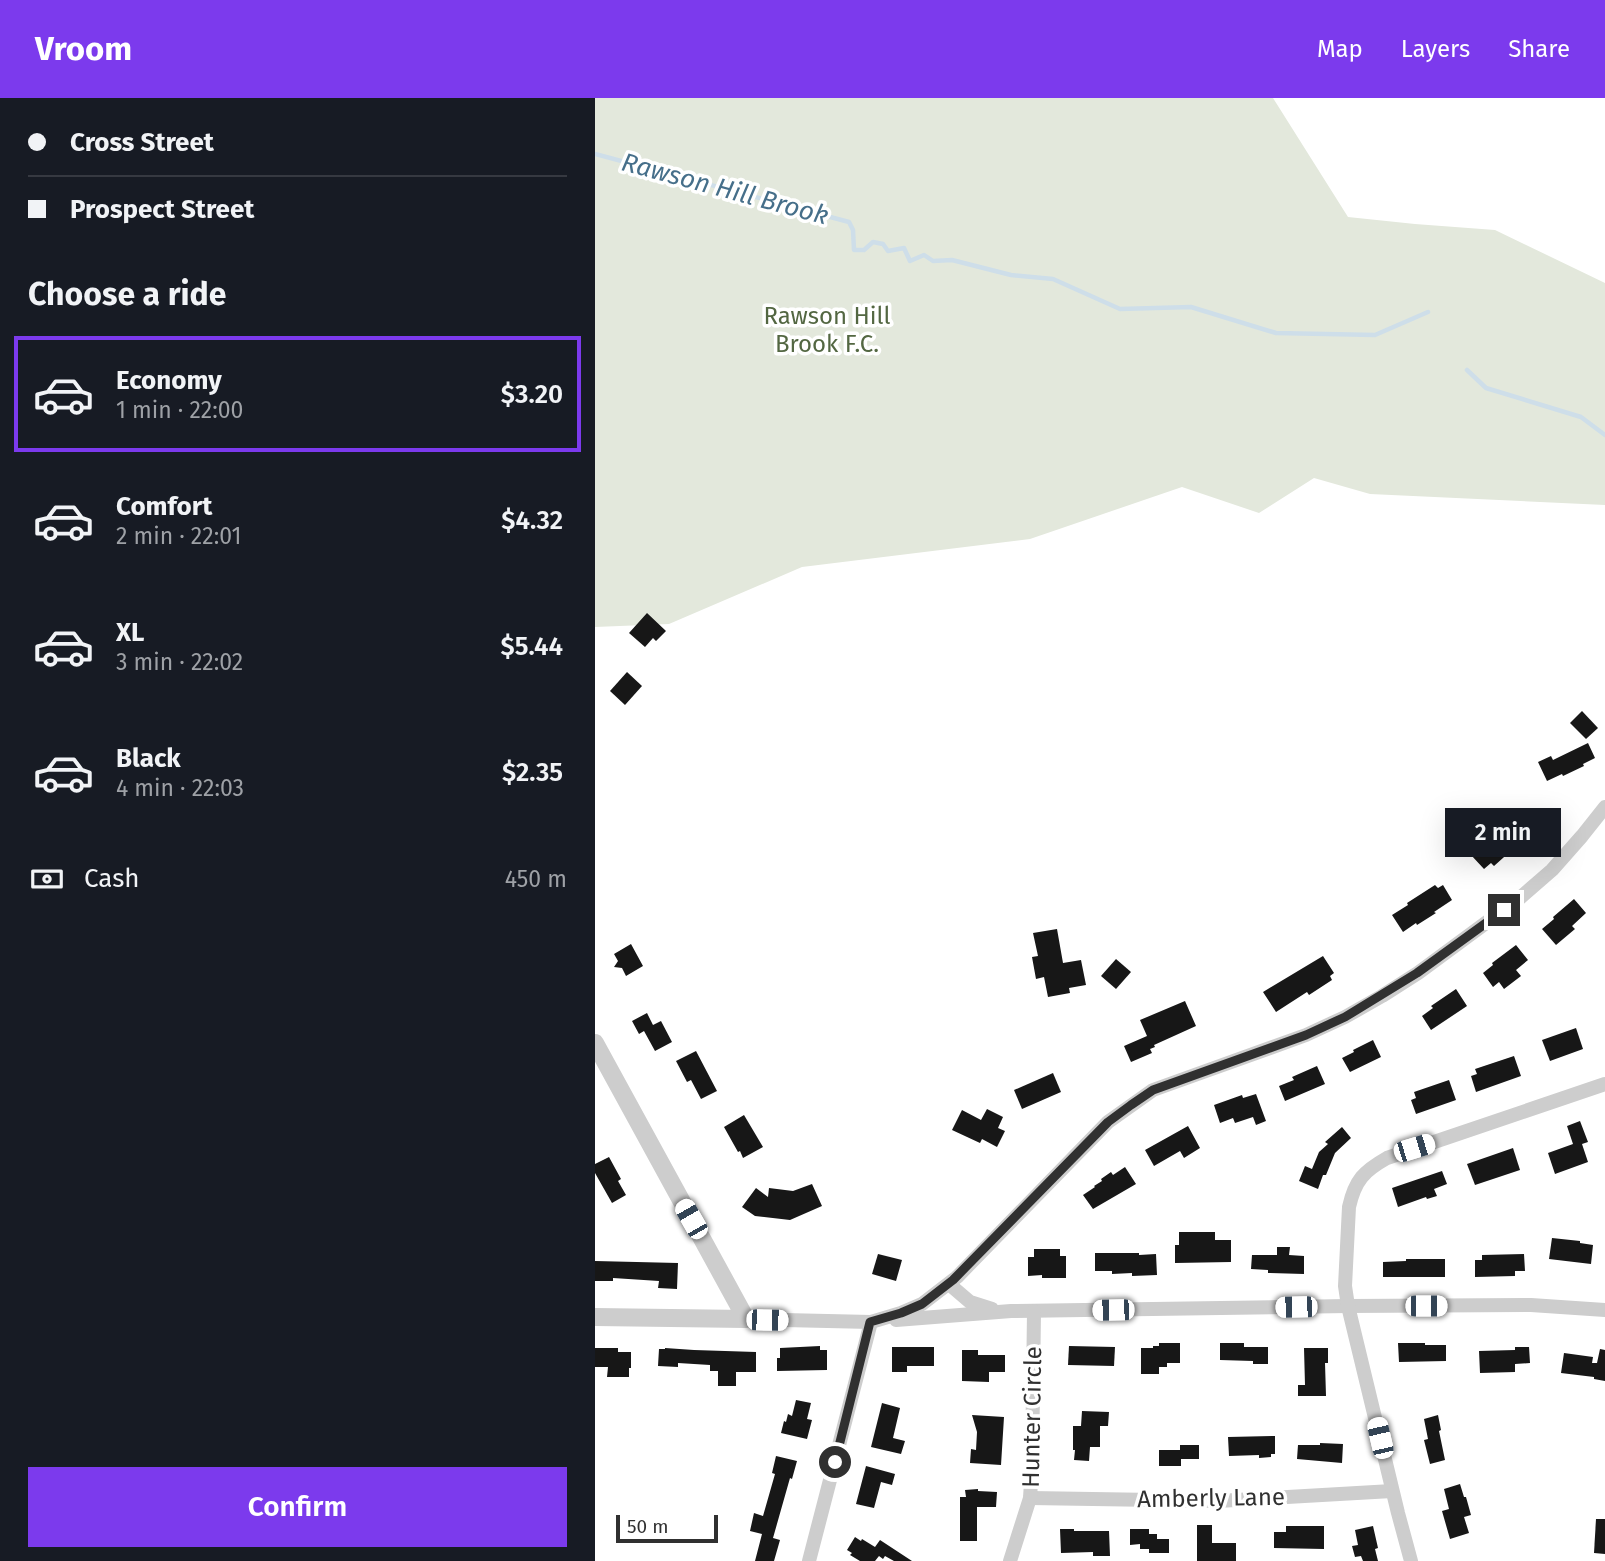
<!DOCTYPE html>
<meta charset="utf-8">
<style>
:root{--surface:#171b24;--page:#242831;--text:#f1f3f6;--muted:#9ea1a6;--line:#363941;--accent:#7c3aed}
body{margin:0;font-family:"Fira Sans",sans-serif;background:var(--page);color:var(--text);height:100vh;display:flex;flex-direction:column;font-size:26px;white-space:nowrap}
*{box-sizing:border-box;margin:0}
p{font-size:23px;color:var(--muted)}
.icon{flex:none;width:38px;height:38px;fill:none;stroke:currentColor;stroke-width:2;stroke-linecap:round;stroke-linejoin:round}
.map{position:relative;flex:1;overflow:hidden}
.drawer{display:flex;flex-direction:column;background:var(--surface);width:595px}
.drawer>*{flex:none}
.guide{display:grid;align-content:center;height:154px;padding:0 28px;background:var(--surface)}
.scale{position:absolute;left:21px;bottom:18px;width:102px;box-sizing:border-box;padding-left:7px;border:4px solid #303030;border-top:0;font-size:19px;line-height:24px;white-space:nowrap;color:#303030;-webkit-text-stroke:5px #fff;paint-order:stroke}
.end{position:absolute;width:32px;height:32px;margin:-16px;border:9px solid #303030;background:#fff;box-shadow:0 0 0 4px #fff}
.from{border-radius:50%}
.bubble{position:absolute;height:49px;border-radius:0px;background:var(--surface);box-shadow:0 7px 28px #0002;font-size:23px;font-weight:600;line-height:49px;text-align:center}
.car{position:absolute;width:21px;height:42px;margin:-21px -10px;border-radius:9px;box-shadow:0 0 5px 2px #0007;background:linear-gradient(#fff 24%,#345 0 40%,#fff 0 76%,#345 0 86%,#fff 0)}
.guide b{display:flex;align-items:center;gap:24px;height:66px;font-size:26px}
.guide b+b{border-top:2px solid var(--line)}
.guide i{width:18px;height:18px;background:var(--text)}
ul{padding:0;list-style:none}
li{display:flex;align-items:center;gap:21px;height:116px;margin:0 14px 10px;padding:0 14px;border:4px solid transparent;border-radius:0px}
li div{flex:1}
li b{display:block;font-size:26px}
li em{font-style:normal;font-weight:600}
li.on{border-color:var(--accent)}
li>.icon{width:63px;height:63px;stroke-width:1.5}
h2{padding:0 28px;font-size:32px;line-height:84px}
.pay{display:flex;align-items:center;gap:18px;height:77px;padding:0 28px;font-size:26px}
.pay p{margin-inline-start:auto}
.button{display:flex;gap:14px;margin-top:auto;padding:14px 28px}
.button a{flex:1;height:80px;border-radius:0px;background:var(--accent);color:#fff;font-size:28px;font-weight:600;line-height:80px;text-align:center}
header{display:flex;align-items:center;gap:42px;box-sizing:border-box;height:98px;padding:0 35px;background:var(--accent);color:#fff}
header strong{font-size:33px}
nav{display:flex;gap:38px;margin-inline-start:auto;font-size:24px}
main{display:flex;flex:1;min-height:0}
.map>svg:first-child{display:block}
.green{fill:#e3e8dc}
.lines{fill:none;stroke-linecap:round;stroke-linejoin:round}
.stream{stroke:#cedee9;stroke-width:4.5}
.building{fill:#171717}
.minor{stroke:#cdcdcd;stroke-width:14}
.tertiary{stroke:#cdcdcd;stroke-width:18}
.route{stroke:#303030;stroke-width:9}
.labels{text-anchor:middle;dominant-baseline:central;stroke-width:7;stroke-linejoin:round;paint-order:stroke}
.park-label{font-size:24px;fill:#536742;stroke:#fff}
.street-label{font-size:24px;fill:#303030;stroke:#fff}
.water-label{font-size:26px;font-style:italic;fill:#466f8a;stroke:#fff}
</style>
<header>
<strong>Vroom</strong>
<nav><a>Map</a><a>Layers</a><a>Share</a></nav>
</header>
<main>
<section class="drawer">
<div class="guide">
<b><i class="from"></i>Cross Street</b>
<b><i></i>Prospect Street</b>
</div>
<h2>Choose a ride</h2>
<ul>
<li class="on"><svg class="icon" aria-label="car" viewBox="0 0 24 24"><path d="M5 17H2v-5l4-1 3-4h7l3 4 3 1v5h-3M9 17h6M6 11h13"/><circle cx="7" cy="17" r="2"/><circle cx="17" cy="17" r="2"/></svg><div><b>Economy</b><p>1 min · 22:00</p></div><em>$3.20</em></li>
<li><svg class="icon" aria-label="car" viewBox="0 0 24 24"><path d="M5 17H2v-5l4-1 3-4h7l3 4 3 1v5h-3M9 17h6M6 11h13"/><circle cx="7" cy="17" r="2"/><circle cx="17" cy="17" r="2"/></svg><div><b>Comfort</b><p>2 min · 22:01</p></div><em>$4.32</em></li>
<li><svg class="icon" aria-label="car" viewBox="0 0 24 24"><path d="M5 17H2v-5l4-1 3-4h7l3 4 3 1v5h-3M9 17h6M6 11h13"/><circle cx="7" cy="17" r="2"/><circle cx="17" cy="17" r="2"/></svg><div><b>XL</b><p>3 min · 22:02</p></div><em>$5.44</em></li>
<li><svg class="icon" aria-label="car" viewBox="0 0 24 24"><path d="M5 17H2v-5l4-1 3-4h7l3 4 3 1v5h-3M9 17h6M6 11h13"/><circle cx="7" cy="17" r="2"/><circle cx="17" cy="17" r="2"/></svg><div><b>Black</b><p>4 min · 22:03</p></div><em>$2.35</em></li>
</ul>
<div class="pay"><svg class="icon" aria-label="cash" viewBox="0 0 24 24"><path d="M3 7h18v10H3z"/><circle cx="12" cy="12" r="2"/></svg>Cash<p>450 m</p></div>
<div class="button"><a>Confirm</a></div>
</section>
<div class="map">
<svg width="1010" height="1463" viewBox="0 0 1010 1463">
<rect width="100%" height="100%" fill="#fff"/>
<!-- green -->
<path class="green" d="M0 0H678L753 119 820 126 900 132 1010 185V407L775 396 719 380 664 415 587 389 435 441 207 469 74 526 0 529Z"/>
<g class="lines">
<!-- stream -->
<g class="stream">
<path d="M0 56 254 124 258 132 259 152H269L278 144 288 146 293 153 309 150 315 163 329 157 338 163 357 162 416 177 458 181 525 211 596 209 681 235 780 237 833 214"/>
<path d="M872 272 891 290 986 319 1010 337"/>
</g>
</g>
<!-- building -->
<g class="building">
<path d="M52 515 71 533 61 543 58 540 50 549 34 535Z"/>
<path d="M32 574 47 588 30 607 15 593Z"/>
<path d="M987 613 1003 630 991 641 975 625Z"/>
<path d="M993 645 1000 660 988 666 989 668 968 678 967 676 952 683 943 664 956 658 958 662Z"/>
<path d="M909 727 922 740 915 747 918 751 899 768 896 765 889 771 876 757Z"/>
<path d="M840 787 843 790 848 787 857 802 839 814 841 815 822 827 821 825 808 834 797 817 813 807 812 805Z"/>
<path d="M979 801 991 815 977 828 980 831 961 847 947 831 959 821 958 819Z"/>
<path d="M462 831 468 865 486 862 491 887 474 890 475 895 453 899 449 879 441 881 437 859 443 858 438 835Z"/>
<path d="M36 846 48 868 31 878 27 870 19 869 23 863 19 856Z"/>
<path d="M921 847 933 862 921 872 926 878 909 891 904 884 898 889 888 875 898 867 897 865Z"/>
<path d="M728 858 739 875 735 878 737 882 714 897 712 894 681 914 668 894Z"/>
<path d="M521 861 536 874 521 891 506 878Z"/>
<path d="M861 891 872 908 836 932 827 918 838 910 836 908Z"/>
<path d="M590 903 601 928 559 947 560 949 555 951 557 955 536 964 529 948 552 938 545 922Z"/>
<path d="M52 915 58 927 66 923 77 944 60 953 49 933 44 936 37 923Z"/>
<path d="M981 930 988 951 955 963 947 942Z"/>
<path d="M778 942 786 959 755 974 747 960 759 954 758 952Z"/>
<path d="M101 953 122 993 106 1001 96 982 92 984 81 963Z"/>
<path d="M919 958 926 978 881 994 876 978 882 976 880 971Z"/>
<path d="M722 968 730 986 690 1003 684 988 699 982 697 979Z"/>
<path d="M458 975 466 994 427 1011 419 992Z"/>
<path d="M854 982 861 1002 821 1016 816 1002 821 1000 819 994Z"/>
<path d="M661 996 671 1023 661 1027 658 1019 640 1025 638 1020 625 1025 619 1007 647 997 648 1000Z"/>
<path d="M392 1011 408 1019 403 1030 410 1033 402 1049 387 1041 385 1045 357 1032 367 1012 386 1022Z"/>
<path d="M149 1017 168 1049 148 1060 145 1053 143 1054 129 1029Z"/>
<path d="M985 1023 993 1044 987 1046 993 1064 960 1076 953 1055 978 1046 972 1028Z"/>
<path d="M593 1028 605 1050 589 1060 585 1053 559 1068 550 1052Z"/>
<path d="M747 1029 756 1040 740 1055 731 1077H728L723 1091 704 1083 710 1068 717 1071 724 1054 733 1046 730 1044Z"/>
<path d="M918 1050 925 1072 880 1087 872 1066Z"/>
<path d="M14 1059 26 1081 23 1083 31 1097 17 1105 0 1075V1066Z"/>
<path d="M530 1069 541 1086 498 1111 488 1097 500 1089 499 1088 507 1083 506 1081 516 1074 518 1077Z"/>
<path d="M847 1073 852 1086 839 1091 842 1098 832 1101 831 1099 803 1109 797 1090Z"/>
<path d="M217 1086 227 1108 195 1122 160 1118 147 1109 161 1090 173 1099 174 1090 198 1093Z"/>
<path d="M584 1134H620V1142H636V1164L580 1165V1147H584Z"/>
<path d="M957 1140 985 1143V1145L998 1147 996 1166 954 1161Z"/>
<path d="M682 1149H695L694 1157 709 1158V1176L673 1175V1172L656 1171 657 1157H682Z"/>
<path d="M439 1151H465V1158H471V1180H447V1177L433 1178V1159H439Z"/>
<path d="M500 1155H544V1157L561 1156 562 1177 537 1178V1175L517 1176V1173H500Z"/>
<path d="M283 1156 307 1162 301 1183 277 1176Z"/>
<path d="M929 1156 930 1173H920V1178L880 1179V1162H887V1157Z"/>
<path d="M811 1161H850V1179H788V1164L811 1163Z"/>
<path d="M0 1163 83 1165 82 1191 63 1190 64 1183 18 1180V1183H0Z"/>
<path d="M564 1245H585V1265H572V1269H564V1276H546V1250H558V1248H564Z"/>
<path d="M625 1245H649V1249H673V1266H658V1263L625 1262Z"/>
<path d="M803 1245H830V1247H851V1263L804 1264Z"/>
<path d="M225 1248V1252H232V1272L182 1273V1260H185V1250Z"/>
<path d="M474 1248 520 1249 519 1268 473 1267Z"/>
<path d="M297 1249H339V1268H312V1274H297Z"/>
<path d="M920 1249H934L935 1265 920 1266V1274L885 1275 884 1253 920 1252Z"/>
<path d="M0 1250H23V1254H36V1270H34V1279H12L13 1269H0Z"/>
<path d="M70 1250 99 1252 161 1254V1274H141V1288H123V1273H115V1267L83 1265V1269L63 1268 64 1251H70Z"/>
<path d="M709 1250H733V1265H730L731 1298H703V1287H710Z"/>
<path d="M1005 1251 1010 1252V1283L999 1281V1279L966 1275 969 1255 998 1259 997 1265H1002Z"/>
<path d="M367 1252H383V1257H410V1274H394V1284L367 1283Z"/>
<path d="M201 1302 216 1305 212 1321 217 1322 212 1341 186 1335 189 1323 191 1324 193 1316 197 1318Z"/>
<path d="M287 1305 305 1310 298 1340 310 1343 306 1356 276 1349Z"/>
<path d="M487 1313 514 1314 513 1328H505V1349H495L494 1363 479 1362 480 1352H478V1328H486Z"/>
<path d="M377 1317 409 1319 406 1367 375 1365 376 1351 381 1352 382 1334Z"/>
<path d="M843 1317 846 1332 844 1333 850 1362 835 1366 829 1342 833 1341 829 1321Z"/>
<path d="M680 1338V1356H676V1359L664 1360V1357L634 1358 633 1339Z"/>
<path d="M725 1345 748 1346 747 1365 702 1361 703 1347H725Z"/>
<path d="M585 1347H604V1361H586V1368H564V1352H585Z"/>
<path d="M181 1358 202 1363 197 1381 195 1380 178 1440 185 1442 179 1463H160L167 1436 155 1433 159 1415 168 1418 180 1376 177 1375Z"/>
<path d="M271 1368 300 1376 297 1387 286 1384 279 1410 261 1406Z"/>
<path d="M865 1386 869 1399H871L876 1417 869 1419 874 1435 855 1441 847 1413 854 1411 849 1391Z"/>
<path d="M383 1391V1393L402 1394 401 1409H382V1443H365V1399H371L370 1392Z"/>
<path d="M1001 1421H1010V1456L999 1455Z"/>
<path d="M602 1427H617V1445H641V1463H602Z"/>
<path d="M691 1428H729V1451L679 1450V1434H691Z"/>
<path d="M778 1428 783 1450 780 1451 783 1463H768L766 1458 760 1459 757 1448 763 1447 760 1432Z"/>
<path d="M465 1431H479V1433H514L515 1458H498V1454L466 1455Z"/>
<path d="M535 1431H554V1436H562V1441H574V1455H554V1451H545V1446L535 1447Z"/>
<path d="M260 1439 266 1443 267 1441 280 1449 285 1442 317 1463H299L290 1458 288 1461 284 1458 280 1463H265L255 1457 257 1455 252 1452Z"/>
</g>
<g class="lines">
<!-- minor -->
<g class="minor">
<path d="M354 1186 375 1204 397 1211"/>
<path d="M151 1221 276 1224 306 1215 327 1206 362 1179 513 1024 558 992 711 937 750 919 787 898 823 875 926 799 957 772 987 738 1010 709"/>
<path d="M301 1222 416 1213 753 1208 936 1207 1010 1212"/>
<path d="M435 1400 623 1403 797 1393"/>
<path d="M214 1463 276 1224"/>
<path d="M415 1463 435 1400 437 1369 439 1213"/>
<path d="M816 1463 803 1415 753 1208 750 1188 754 1109C760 1082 769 1073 792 1060L1010 986"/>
</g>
<!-- tertiary -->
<path class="tertiary" d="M0 945 151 1221 0 1219"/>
</g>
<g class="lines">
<!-- route -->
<path class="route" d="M240 1364 275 1224 306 1215 327 1206 358 1182 513 1024 536 1007 558 992 711 937 750 919 822 875 909 812"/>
</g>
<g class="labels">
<!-- park labels -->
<g class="park-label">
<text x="232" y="218">Rawson Hill<tspan x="232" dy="28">Brook F.C.</tspan></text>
</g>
<!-- street labels -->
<g class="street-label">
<text transform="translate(437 1319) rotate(-89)">Hunter Circle</text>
<text transform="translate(616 1400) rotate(-1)">Amberly Lane</text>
</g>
<!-- water labels -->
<g class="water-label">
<text transform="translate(130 91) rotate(15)">Rawson Hill Brook</text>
</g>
</g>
</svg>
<div class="scale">50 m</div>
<i class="end from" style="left:240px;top:1364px"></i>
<i class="end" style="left:909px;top:812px"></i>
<div class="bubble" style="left:850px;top:710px;width:116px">2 min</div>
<i class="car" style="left:819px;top:1050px;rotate:73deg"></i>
<i class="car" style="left:96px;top:1121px;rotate:330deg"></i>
<i class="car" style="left:831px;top:1208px;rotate:90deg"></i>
<i class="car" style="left:701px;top:1209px;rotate:269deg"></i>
<i class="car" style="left:518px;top:1212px;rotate:269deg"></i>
<i class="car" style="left:172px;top:1222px;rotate:91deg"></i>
<i class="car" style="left:785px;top:1340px;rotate:347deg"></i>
</div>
</main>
